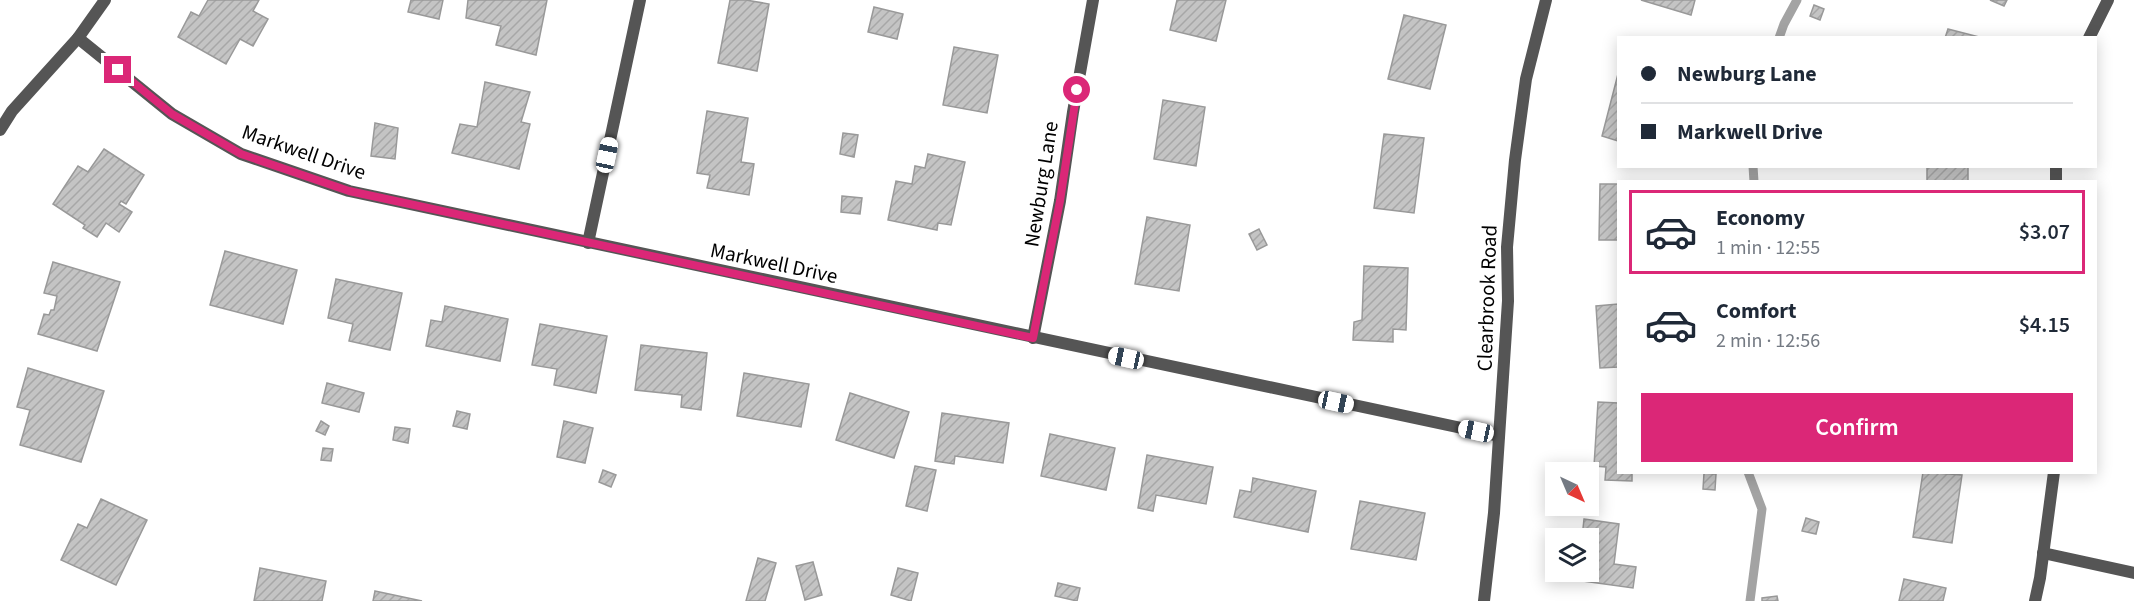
<!DOCTYPE html>
<meta charset="utf-8">
<style>
:root{--surface:#fff;--page:#f6f6f7;--text:#1f2937;--muted:#747a83;--line:#e0e1e3;--accent:#db2777}
body{margin:0;font-family:"Source Sans 3",sans-serif;background:var(--page);color:var(--text);height:100vh;display:flex;flex-direction:column;font-size:22px;white-space:nowrap}
*{box-sizing:border-box;margin:0}
p{font-size:20px;color:var(--muted)}
.icon{flex:none;width:33px;height:33px;fill:none;stroke:currentColor;stroke-width:2;stroke-linecap:round;stroke-linejoin:round}
.map{position:relative;flex:1;overflow:hidden}
.sheet{position:absolute;left:1617px;top:180px;width:480px;height:294px;display:flex;flex-direction:column;background:var(--surface);border-radius:0px;box-shadow:0 3px 15px #0003}
.sheet>*{flex:none}
.banner{position:absolute;left:1617px;top:36px;width:480px;height:132px;border-radius:0px;box-shadow:0 3px 15px #0003;display:grid;align-content:center;height:132px;padding:0 24px;background:var(--surface)}
.needle{width:39px;rotate:136deg}
.tools{position:absolute;left:1545px;top:462px;display:grid;gap:12px}
.tools a{display:grid;place-items:center;width:54px;height:54px;border-radius:0px;background:var(--surface);box-shadow:0 3px 15px #0003;font-size:30px}
.end{position:absolute;width:27px;height:27px;margin:-14px;border:8px solid #db2777;background:#fff;box-shadow:0 0 0 3px #fff}
.from{border-radius:50%}
.car{position:absolute;width:18px;height:36px;margin:-18px -9px;border-radius:8px;box-shadow:0 0 4px 2px #0007;background:linear-gradient(#fff 24%,#345 0 40%,#fff 0 76%,#345 0 86%,#fff 0)}
.banner b{display:flex;align-items:center;gap:21px;height:57px;font-size:22px}
.banner b+b{border-top:2px solid var(--line)}
.banner i{width:15px;height:15px;background:var(--text)}
ul{padding:10px 0 0;list-style:none}
li{display:flex;align-items:center;gap:18px;height:84px;margin:0 12px 9px;padding:0 12px;border:3px solid transparent;border-radius:0px}
li div{flex:1}
li b{display:block;font-size:22px}
li em{font-style:normal;font-weight:600}
li.on{border-color:var(--accent)}
li>.icon{width:54px;height:54px;stroke-width:1.5}
.cta{display:flex;gap:12px;margin-top:auto;padding:12px 24px}
.cta a{flex:1;height:69px;border-radius:0px;background:var(--accent);color:#fff;font-size:24px;font-weight:600;line-height:69px;text-align:center}
.map>svg:first-child{display:block}
.lines{fill:none;stroke-linecap:round;stroke-linejoin:round}
.stream{stroke:#a3a3a3;stroke-width:9}
.building{fill:url(#building-hatch);stroke:#999;stroke-width:1.5}
.minor{stroke:#555;stroke-width:12}
.route{stroke:#db2777;stroke-width:8}
.labels{text-anchor:middle;dominant-baseline:central;stroke-width:5;stroke-linejoin:round;paint-order:stroke}
.street-label{font-size:21px;fill:#000;stroke:#fff}
</style>
<div class="map">
<svg width="2134" height="601" viewBox="0 0 2134 601">
<defs>
<pattern id="building-hatch" width="6" height="6" patternUnits="userSpaceOnUse" patternTransform="scale(1.5)"><rect width="6" height="6" fill="#c4c4c4"/><path d="M-1 1l2-2M0 6l6-6M5 7l2-2" fill="none" stroke="#a7a7a7"/></pattern>
</defs>
<rect width="100%" height="100%" fill="#fff"/>
<g class="lines">
<!-- stream -->
<g class="stream">
<path d="M1779 38 1784 24 1797 0"/>
<path d="M1753 166 1754 182"/>
<path d="M1748 472 1762 509 1750 601"/>
</g>
</g>
<!-- building -->
<g class="building">
<path d="M208 0H259L253 11 268 19 253 46 240 39 226 64 178 37 191 12 199 16Z"/>
<path d="M411 0H443L439 19 408 12Z"/>
<path d="M468 0H547L536 55 496 45 501 26 466 18Z"/>
<path d="M730 0H746L769 4 757 71 718 63Z"/>
<path d="M1177 0H1226L1216 41 1170 30Z"/>
<path d="M1641 0H1695L1691 15Z"/>
<path d="M1990 0H2007L2004 6Z"/>
<path d="M1814 5 1824 9 1820 20 1810 16Z"/>
<path d="M874 7 903 14 897 39 868 32Z"/>
<path d="M1404 15 1446 25 1430 89 1388 79Z"/>
<path d="M1948 29 1983 38H1945Z"/>
<path d="M954 47 998 55 987 113 943 105Z"/>
<path d="M1618 74V141L1602 136Z"/>
<path d="M485 82 530 92 521 122 530 124 519 169 452 153 460 124 477 127Z"/>
<path d="M1163 100 1205 107 1196 166 1154 159Z"/>
<path d="M707 111 748 118 741 162 754 164 749 195 707 188 710 175 697 173Z"/>
<path d="M375 123 398 128 395 159 371 156Z"/>
<path d="M843 133 858 135 854 157 840 154Z"/>
<path d="M1384 134 1424 138 1414 213 1374 208Z"/>
<path d="M104 149 144 175 126 204 121 201 119 204 132 212 119 232 106 223 97 237 83 228 85 225 53 204 78 166 88 172Z"/>
<path d="M928 154 965 162 951 225 938 223 937 230 888 220 896 181 912 184 915 166 925 168Z"/>
<rect x="1927" y="166" width="41" height="16"/>
<path d="M1600 184H1618V240H1599Z"/>
<path d="M842 196 862 198 860 214 841 212Z"/>
<path d="M1147 217 1190 225 1179 291 1135 284Z"/>
<path d="M1259 229 1267 245 1257 250 1249 234Z"/>
<path d="M225 251 297 270 283 324 210 305Z"/>
<path d="M53 262 120 282 97 351 38 334 44 314 49 315 51 310H54L57 296 44 293Z"/>
<path d="M1364 266 1408 268 1406 330 1393 329V342L1353 340 1354 322 1362 320Z"/>
<path d="M336 279 402 293 390 350 349 341 353 324 328 318Z"/>
<path d="M1618 304V367L1600 368 1596 306Z"/>
<path d="M445 306 508 319 500 361 426 346 431 320 442 322Z"/>
<path d="M540 324 607 336 596 393 554 385 557 369 532 365Z"/>
<path d="M641 345 707 353 701 410 681 407 682 395 635 390Z"/>
<path d="M28 368 104 391 81 462 20 445 30 410 17 407Z"/>
<path d="M744 373 809 384 801 427 737 416Z"/>
<path d="M327 383 364 393 359 412 322 403Z"/>
<path d="M850 393 909 412 894 458 836 440Z"/>
<path d="M1598 402 1618 403V472H1632V481L1605 480 1606 467 1594 466Z"/>
<path d="M457 411 470 414 467 429 453 426Z"/>
<path d="M942 413 1009 423 1003 463 955 456 954 464 935 461Z"/>
<path d="M321 421 329 426 325 435 316 431Z"/>
<path d="M564 421 593 428 585 463 557 457Z"/>
<path d="M395 427 410 429 408 443 393 440Z"/>
<path d="M1050 434 1115 448 1106 490 1041 476Z"/>
<path d="M323 448 333 449 331 461 321 460Z"/>
<path d="M1147 455 1213 467 1206 504 1156 495 1153 511 1138 508Z"/>
<path d="M915 466 936 470 927 511 906 506Z"/>
<path d="M603 470 616 475 611 487 599 482Z"/>
<path d="M1923 472 1962 475 1952 543 1913 537Z"/>
<path d="M1704 473 1716 474 1715 490 1703 489Z"/>
<path d="M1253 478 1316 491 1308 532 1234 517 1240 490 1251 492Z"/>
<path d="M101 499 147 520 116 585 61 560 78 524 87 528Z"/>
<path d="M1360 501 1425 513 1416 560 1351 549Z"/>
<path d="M1806 518 1819 522 1816 534 1802 531Z"/>
<path d="M1584 519 1619 524 1614 564 1636 567 1633 588 1576 580 1577 572H1588V538H1582Z"/>
<path d="M758 558 776 563 765 601H746Z"/>
<path d="M813 562 822 595 805 600 796 566Z"/>
<path d="M260 568 326 581 322 601H254Z"/>
<path d="M898 568 918 573 911 601 891 595Z"/>
<path d="M1904 579 1946 588 1943 601H1899Z"/>
<path d="M1058 583 1080 588 1077 601 1055 596Z"/>
<path d="M375 591 422 601H373Z"/>
<path d="M1777 596 1778 601H1762V598Z"/>
</g>
<g class="lines">
<!-- minor -->
<g class="minor">
<path d="M78 38 172 114 241 154 349 191 1499 436"/>
<path d="M2089 38 2108 0"/>
<path d="M0 130 12 111 78 38 105 0"/>
<path d="M2056 182V166"/>
<path d="M588 243 640 0"/>
<path d="M1033 338 1060 201 1073 112 1093 0"/>
<path d="M2043 553 2134 573"/>
<path d="M1484 601 1494 513 1508 301 1507 247 1515 160 1526 79 1546 0"/>
<path d="M2035 601 2040 578 2054 472"/>
</g>
</g>
<g class="lines">
<!-- route -->
<path class="route" d="M118 70 172 114 241 154 349 191 1033 338 1060 201 1077 90"/>
</g>
<g class="labels">
<!-- street labels -->
<g class="street-label">
<text transform="translate(304 152) rotate(19)">Markwell Drive</text>
<text transform="translate(1041 184) rotate(-81)">Newburg Lane</text>
<text transform="translate(774 263) rotate(12)">Markwell Drive</text>
<text transform="translate(1487 298) rotate(-88)">Clearbrook Road</text>
</g>
</g>
</svg>
<div class="tools">
<a><svg class="needle" viewBox="-14 -14 28 28"><path d="M0-13l5 13h-10z" fill="#e53935"/><path d="M0 13l5-13h-10z" fill="#747a83"/></svg></a>
<a><svg class="icon" aria-label="layers" viewBox="0 0 24 24"><path d="M12 4l9 5-9 5-9-5zM3 14l9 5 9-5"/></svg></a>
</div>
<i class="end from" style="left:1077px;top:90px"></i>
<i class="end" style="left:118px;top:70px"></i>
<i class="car" style="left:607px;top:155px;rotate:12deg"></i>
<i class="car" style="left:1126px;top:358px;rotate:282deg"></i>
<i class="car" style="left:1336px;top:402px;rotate:102deg"></i>
<i class="car" style="left:1476px;top:431px;rotate:282deg"></i>
<div class="banner">
<b><i class="from"></i>Newburg Lane</b>
<b><i></i>Markwell Drive</b>
</div>
<section class="sheet">
<ul>
<li class="on"><svg class="icon" aria-label="car" viewBox="0 0 24 24"><path d="M5 17H2v-5l4-1 3-4h7l3 4 3 1v5h-3M9 17h6M6 11h13"/><circle cx="7" cy="17" r="2"/><circle cx="17" cy="17" r="2"/></svg><div><b>Economy</b><p>1 min · 12:55</p></div><em>$3.07</em></li>
<li><svg class="icon" aria-label="car" viewBox="0 0 24 24"><path d="M5 17H2v-5l4-1 3-4h7l3 4 3 1v5h-3M9 17h6M6 11h13"/><circle cx="7" cy="17" r="2"/><circle cx="17" cy="17" r="2"/></svg><div><b>Comfort</b><p>2 min · 12:56</p></div><em>$4.15</em></li>
</ul>
<div class="cta"><a>Confirm</a></div>
</section>
</div>
